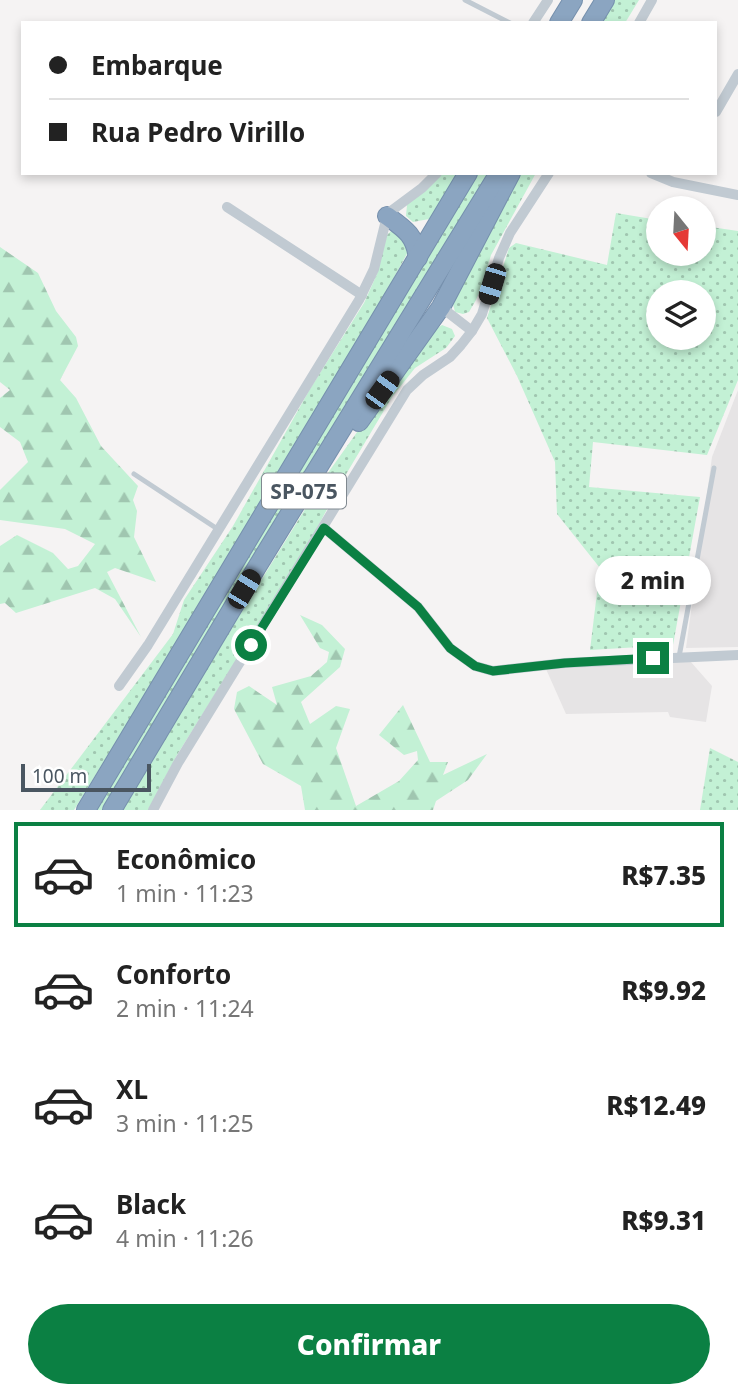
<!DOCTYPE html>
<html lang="pt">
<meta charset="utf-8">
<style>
:root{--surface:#fff;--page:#f6f6f6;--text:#222;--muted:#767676;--line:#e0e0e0;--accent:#0b8043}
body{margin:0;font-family:"Noto Sans",sans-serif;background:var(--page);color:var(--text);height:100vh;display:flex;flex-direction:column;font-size:26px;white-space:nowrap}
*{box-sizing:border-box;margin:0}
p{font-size:23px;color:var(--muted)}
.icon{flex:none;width:38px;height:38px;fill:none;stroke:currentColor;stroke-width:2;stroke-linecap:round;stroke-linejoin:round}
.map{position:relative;height:810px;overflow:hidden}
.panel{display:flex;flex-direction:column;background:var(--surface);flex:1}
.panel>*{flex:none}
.guide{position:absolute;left:21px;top:21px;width:696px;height:154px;border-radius:0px;box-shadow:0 4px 10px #0003;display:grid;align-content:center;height:154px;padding:0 28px;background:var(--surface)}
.needle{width:46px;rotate:162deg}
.tools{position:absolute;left:646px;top:196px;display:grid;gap:14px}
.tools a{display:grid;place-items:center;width:70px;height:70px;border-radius:50%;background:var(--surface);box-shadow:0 4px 10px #0003;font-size:35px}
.scale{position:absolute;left:21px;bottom:18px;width:130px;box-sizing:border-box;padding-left:7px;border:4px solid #4a5661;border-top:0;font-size:19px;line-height:24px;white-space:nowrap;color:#4a5661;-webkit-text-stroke:5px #fff;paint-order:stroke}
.end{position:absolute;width:32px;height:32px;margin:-16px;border:9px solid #0b8043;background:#fff;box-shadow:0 0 0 4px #fff}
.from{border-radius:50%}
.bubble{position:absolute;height:49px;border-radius:24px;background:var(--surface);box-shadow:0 4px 10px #0003;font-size:23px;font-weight:800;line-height:49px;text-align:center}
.car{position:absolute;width:21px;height:42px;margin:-21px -10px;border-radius:9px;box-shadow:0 0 5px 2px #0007;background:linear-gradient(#222 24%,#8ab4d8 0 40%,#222 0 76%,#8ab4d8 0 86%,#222 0)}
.guide b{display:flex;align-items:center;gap:24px;height:66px;font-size:26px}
.guide b+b{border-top:2px solid var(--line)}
.guide i{width:18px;height:18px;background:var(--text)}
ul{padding:12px 0 0;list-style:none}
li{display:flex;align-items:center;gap:21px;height:105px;margin:0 14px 10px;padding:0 14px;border:4px solid transparent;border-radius:0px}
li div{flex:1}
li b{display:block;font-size:26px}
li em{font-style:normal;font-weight:800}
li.active{border-color:var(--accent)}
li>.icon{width:63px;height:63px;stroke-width:1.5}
.action{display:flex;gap:14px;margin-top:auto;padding:14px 28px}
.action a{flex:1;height:80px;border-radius:42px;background:var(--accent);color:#fff;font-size:28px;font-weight:800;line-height:80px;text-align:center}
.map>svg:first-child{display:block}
.education{fill:#e6e4e5}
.grass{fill:url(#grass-dots);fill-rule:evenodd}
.forest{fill:url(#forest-firs)}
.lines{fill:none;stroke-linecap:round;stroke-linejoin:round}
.motorway-casing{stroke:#7690ad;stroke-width:20}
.service{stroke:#c1cad2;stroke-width:5}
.minor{stroke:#c1cad2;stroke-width:10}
.motorway{stroke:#8ba5c1;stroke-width:18}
.route{stroke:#0b8043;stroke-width:9}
.labels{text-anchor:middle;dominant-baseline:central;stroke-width:5;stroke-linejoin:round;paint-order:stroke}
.shield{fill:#fff;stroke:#808990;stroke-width:2}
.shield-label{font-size:21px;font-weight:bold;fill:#4a5661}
</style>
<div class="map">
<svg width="738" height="810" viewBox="0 0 738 810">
<defs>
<pattern id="grass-dots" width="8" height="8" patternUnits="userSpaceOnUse" patternTransform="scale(1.75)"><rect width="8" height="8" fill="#c3f1d5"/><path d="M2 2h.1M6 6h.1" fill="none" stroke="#a0c6b0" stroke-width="1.8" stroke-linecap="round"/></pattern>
<pattern id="forest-firs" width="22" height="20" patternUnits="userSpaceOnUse" patternTransform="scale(1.75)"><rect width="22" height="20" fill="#c3f1d5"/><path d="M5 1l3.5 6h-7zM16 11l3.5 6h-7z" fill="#a0c6b0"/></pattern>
</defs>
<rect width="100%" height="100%" fill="#f5f3f3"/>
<!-- education -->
<g class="education">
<path d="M738 390V647L686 648 712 457Z"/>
<path d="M690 661 712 686 706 722 670 717 668 712 566 714 546 669Z"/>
</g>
<!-- grass -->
<g class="grass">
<path d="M611 0H639L625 23H596Z"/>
<path d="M441 173H460L439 208 429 219 413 222 406 216 407 205Z"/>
<path d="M475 173H493L105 810H93Z"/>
<path d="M515 173H536L491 255 483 283 476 300 469 312 463 314 455 312 453 304 454 293Z"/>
<path d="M616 213 658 220V254H704V226L738 231V380L707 455 593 442 589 487 700 497 673 645 590 650 600 568 557 514 555 462 517 376 487 318 509 248 516 243 607 265ZM658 292H704V338H658Z"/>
<path d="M394 228 400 230 409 250 332 391 74 810H40L173 634 184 600 233 526 310 389 364 303 377 274 387 235Z"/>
<path d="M442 325 452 329 455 336 446 348 415 368 392 397 345 476 305 550 177 755 148 810H119L325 477 425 337Z"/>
<path d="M710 748 738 762V810H700Z"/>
</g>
<!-- forest -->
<g class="forest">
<path d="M0 247 38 273 56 311 76 337 78 346 60 380 76 398 101 446 138 486 133 500 137 511 134 537 156 582 115 568 107 572 141 637 115 599 95 588 16 613 5 603 0 604V546L17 535 53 553 68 569 78 566 95 544 65 529 0 520V490L28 462 20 442 0 427V398L10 390 0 382Z"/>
<path d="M300 615 322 625 345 649 340 667 301 702 310 724 336 706 350 709 336 748 356 806 399 781 418 760 417 751 404 755 379 735 403 705 430 762H448L443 775 487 754 468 780 436 801 433 810H305L301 786 263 764 234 709 237 692 249 686 277 705 272 687 311 676 327 662 329 652 320 648Z"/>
</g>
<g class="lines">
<defs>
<g id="motorway">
<path d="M559 23 573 0"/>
<path d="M591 23 605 0"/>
<path d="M387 216C405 229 415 235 418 258"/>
<path d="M359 422 441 307 511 173"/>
<path d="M86 810 468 173"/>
<path d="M112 810 257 567 499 173"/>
</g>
</defs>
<!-- motorway casing -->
<use href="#motorway" class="motorway-casing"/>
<!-- service -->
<g class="service">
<path d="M465 0 510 23"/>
<path d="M134 474 219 530"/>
<path d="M679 657 714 468"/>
</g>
<!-- minor -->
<g class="minor">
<path d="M533 23 548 0"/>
<path d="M639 23 652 0"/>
<path d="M716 112 738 74"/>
<path d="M651 173 673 182 738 195"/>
<path d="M227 207 362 295"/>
<path d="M441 307 472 331"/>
<path d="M324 528 418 607 450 648 475 666 493 671 565 663 738 655"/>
<path d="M119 686 148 645 359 300 374 269 387 216 391 211 422 188 437 173"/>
<path d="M153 810 178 763 407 390 423 375 450 357 461 345 472 331 482 314 499 258 510 233 549 173"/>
</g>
<!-- motorway -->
<use href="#motorway" class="motorway"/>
</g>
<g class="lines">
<!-- route -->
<path class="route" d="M251 645 324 528 418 607 450 648 475 666 493 671 565 663 653 658"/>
</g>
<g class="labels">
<!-- shield labels -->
<rect class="shield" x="262" y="473.5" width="84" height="35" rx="5"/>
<g class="shield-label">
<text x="304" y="491">SP-075</text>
</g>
</g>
</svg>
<div class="tools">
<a><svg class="needle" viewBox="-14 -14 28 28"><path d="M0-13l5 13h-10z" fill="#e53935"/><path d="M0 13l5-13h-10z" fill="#767676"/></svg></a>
<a><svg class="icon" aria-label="layers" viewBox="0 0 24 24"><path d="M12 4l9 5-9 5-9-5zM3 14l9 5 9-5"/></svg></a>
</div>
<div class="scale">100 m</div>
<i class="end from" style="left:251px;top:645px"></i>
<i class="end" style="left:653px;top:658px"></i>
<div class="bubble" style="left:595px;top:556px;width:116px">2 min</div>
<i class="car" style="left:492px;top:284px;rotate:197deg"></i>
<i class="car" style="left:382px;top:390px;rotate:36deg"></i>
<i class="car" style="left:244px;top:589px;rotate:31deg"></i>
<div class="guide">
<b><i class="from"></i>Embarque</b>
<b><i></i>Rua Pedro Virillo</b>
</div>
</div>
<section class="panel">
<ul>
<li class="active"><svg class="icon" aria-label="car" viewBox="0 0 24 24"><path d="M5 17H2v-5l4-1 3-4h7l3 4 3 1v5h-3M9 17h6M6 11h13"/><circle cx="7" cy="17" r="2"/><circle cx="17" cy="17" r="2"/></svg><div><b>Econômico</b><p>1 min · 11:23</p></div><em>R$7.35</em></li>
<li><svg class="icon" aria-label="car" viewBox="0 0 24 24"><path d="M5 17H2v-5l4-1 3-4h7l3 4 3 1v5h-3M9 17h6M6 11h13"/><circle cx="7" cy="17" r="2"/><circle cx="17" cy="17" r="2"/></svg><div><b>Conforto</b><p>2 min · 11:24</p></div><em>R$9.92</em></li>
<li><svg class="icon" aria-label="car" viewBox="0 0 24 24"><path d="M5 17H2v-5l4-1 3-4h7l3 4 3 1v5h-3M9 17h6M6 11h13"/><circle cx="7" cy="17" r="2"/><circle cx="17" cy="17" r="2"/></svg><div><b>XL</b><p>3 min · 11:25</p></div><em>R$12.49</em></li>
<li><svg class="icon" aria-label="car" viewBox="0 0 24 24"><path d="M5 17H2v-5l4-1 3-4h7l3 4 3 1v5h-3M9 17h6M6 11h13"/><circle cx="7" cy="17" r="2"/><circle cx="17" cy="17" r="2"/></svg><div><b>Black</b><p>4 min · 11:26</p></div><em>R$9.31</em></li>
</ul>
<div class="action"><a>Confirmar</a></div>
</section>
